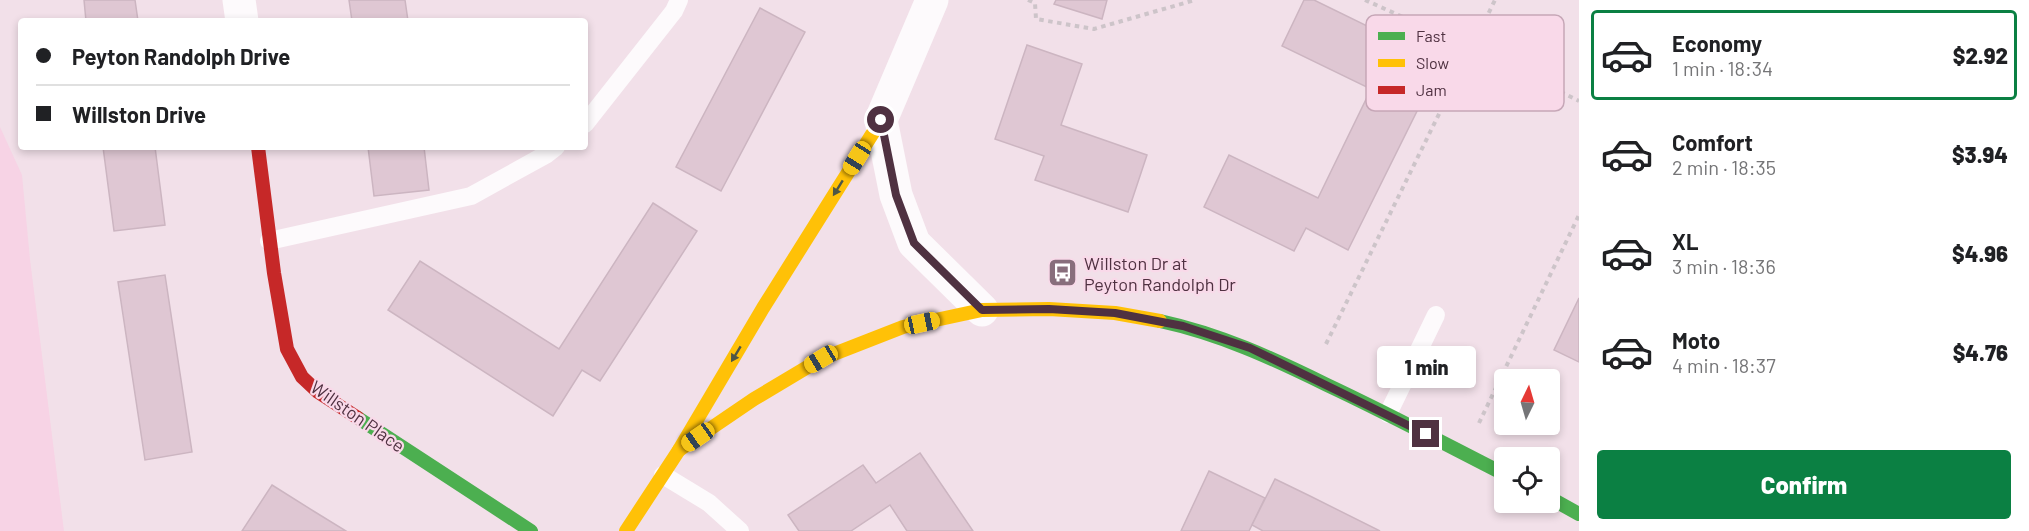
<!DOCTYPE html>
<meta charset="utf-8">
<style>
:root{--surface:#fff;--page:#f2f2f2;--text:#202124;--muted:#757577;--line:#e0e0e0;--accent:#0b8043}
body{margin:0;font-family:Barlow,sans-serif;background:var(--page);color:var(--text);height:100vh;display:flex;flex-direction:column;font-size:22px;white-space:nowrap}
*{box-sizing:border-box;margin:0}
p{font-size:20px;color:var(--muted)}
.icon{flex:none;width:33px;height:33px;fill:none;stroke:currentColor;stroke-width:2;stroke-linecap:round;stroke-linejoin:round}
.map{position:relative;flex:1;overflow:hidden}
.drawer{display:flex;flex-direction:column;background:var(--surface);width:450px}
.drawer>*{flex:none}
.top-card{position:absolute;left:18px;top:18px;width:570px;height:132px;border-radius:6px;box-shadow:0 3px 9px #0003;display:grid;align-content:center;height:132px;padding:0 18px;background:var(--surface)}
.needle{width:39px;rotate:5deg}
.tools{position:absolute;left:1494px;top:369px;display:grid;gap:12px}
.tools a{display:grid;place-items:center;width:66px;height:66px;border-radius:6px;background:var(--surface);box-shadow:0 3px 9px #0003;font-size:30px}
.end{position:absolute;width:27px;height:27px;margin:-14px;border:8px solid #4f3141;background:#fff;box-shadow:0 0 0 3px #fff}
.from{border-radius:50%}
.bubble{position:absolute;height:42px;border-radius:6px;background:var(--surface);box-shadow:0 3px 9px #0003;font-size:20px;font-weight:800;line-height:42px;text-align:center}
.car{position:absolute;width:18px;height:36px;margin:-18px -9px;border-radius:8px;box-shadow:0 0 4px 2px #0007;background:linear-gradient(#f5c518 24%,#345 0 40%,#f5c518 0 76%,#345 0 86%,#f5c518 0)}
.top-card b{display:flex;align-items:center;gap:21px;height:57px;font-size:22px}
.top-card b+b{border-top:2px solid var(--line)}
.top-card i{width:15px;height:15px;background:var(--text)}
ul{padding:10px 0 0;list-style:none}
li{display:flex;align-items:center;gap:18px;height:90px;margin:0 12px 9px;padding:0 6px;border:3px solid transparent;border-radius:6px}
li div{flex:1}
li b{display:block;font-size:22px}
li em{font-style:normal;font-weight:800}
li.active{border-color:var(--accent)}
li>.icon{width:54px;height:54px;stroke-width:1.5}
.primary-button{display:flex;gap:12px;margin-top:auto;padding:12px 18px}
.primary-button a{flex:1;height:69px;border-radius:6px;background:var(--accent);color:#fff;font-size:24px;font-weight:800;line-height:69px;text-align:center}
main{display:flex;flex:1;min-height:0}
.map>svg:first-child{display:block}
.built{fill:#f7d3e5}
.building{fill:#dfc7d3;stroke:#ccb5c1;stroke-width:1.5}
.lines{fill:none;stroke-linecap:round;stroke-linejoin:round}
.path{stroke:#cdc4c9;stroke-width:4;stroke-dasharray:4.5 4.5;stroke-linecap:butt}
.lane{stroke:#fdfafc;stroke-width:18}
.street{stroke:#fdfafc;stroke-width:33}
.fast{stroke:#4caf50;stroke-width:14}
.slow{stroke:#ffc107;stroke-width:14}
.jam{stroke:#c62828;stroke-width:14}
.oneway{fill:#4e5746}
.route{stroke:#4f3141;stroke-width:8}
.labels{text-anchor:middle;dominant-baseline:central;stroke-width:4.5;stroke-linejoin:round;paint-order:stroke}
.poi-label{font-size:18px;fill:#4f3141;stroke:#f9d9e9;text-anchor:start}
.street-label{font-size:18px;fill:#4f3141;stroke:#f9d9e9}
.key{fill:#f9d9e9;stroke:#c6a7b7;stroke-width:1.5}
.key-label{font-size:16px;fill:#4f3141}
</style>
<main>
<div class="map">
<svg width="1579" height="531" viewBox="0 0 1579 531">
<rect width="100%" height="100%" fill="#f2e0e9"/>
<!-- built -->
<path class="built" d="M0 127 22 175 30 259 64 531H0Z"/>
<!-- building -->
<g class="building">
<path d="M84 0H135L138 21H86Z"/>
<path d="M349 0H405L408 21H352Z"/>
<path d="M1056 0H1107L1102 19 1054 4Z"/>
<path d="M1304 0H1314L1400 42 1387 69 1428 89 1348 250 1306 228 1294 251 1204 207 1229 155 1318 198 1371 89 1282 46Z"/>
<path d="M760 8 805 32 721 191 676 167Z"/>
<path d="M1027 45 1082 64 1061 125 1147 155 1128 212 1035 180 1044 156 995 139Z"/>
<path d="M103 147H155L165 225 114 231Z"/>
<path d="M368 147H424L429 190 374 196Z"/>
<path d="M653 203 697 231 600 381 582 370 553 416 388 310 420 261 559 349Z"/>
<path d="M165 275 192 452 145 460 118 282Z"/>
<path d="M1579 298V362L1554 350Z"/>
<path d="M920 453 973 531H907L890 505 851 531H799L788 515 863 465 876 483Z"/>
<path d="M1209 471 1265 498 1249 531H1181Z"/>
<path d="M1275 479 1310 496 1380 531H1263L1252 525Z"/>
<path d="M272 485 315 512 346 531H242Z"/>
</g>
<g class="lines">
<!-- path -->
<g class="path">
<path d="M1028 0 1035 3 1036 19 1094 29 1195 0"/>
<path d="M1365 0 1472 48 1579 101"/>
<path d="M1326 344 1495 0"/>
<path d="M1479 423 1579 215"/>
</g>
<!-- lane -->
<g class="lane">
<path d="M585 124 674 11 679 0"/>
<path d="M269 241 471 196 547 154 556 147"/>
<path d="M1388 414 1436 315"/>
<path d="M663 475 709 503 740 531"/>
</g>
<!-- street -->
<g class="street">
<path d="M239 0 242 21"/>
<path d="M932 0 881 120 896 195 914 243 982 310"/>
</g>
<!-- fast -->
<g class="fast">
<path d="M1160 321C1220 334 1272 358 1327 385 1387 413 1445 444 1504 474"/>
<path d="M358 418 531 531"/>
<path d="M1550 498 1579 514"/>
</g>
<!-- slow -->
<g class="slow">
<path d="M679 450 754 399 821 359 903 327 982 310 1049 309 1115 313 1160 321"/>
<path d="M626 531 679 450 763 308 881 120"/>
</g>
<!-- jam -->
<path class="jam" d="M258 147 274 273 287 349 302 377 318 392 358 418"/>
</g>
<!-- one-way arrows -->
<defs><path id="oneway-solid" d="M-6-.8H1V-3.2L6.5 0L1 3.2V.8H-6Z" transform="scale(1.5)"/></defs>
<g class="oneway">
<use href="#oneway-solid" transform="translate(838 188) rotate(122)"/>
<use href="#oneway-solid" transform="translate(736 354) rotate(121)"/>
</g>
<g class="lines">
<!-- route -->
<path class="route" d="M881 120 896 195 914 243 982 310 1049 309 1115 313 1183 326 1250 348 1426 434"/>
</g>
<!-- icons -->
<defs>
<symbol id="bus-square" viewBox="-11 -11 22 22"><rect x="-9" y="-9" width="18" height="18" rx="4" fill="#886e7c" stroke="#f9d9e9"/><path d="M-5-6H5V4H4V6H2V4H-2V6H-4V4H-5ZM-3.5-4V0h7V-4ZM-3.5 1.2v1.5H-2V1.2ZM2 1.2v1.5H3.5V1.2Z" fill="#fff"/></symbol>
</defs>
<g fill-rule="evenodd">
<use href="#bus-square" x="1046" y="256" width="33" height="33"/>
</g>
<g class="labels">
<!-- poi labels -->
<g class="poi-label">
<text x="1084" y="263">Willston Dr at<tspan x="1084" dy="21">Peyton Randolph Dr</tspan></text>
</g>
<!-- street labels -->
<g class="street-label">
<text transform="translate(358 416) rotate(35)">Willston Place</text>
</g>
</g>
<!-- legend -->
<rect x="1366" y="15" width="198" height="96" rx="9" class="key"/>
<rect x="1378" y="32" width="27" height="8" fill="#4caf50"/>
<rect x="1378" y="59" width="27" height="8" fill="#ffc107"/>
<rect x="1378" y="86" width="27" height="8" fill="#c62828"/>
<g class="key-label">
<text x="1416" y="42">Fast</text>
<text x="1416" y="69">Slow</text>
<text x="1416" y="96">Jam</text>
</g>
</svg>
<div class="tools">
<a><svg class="needle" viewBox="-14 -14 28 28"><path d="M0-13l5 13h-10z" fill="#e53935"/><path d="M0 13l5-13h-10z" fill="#757577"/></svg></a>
<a><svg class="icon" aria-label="locate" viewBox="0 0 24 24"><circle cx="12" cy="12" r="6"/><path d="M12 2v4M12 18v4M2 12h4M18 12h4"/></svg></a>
</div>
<i class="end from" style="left:881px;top:120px"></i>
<i class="end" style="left:1426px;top:434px"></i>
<div class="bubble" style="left:1377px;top:346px;width:99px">1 min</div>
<i class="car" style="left:857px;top:158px;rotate:212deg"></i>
<i class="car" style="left:922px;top:323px;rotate:78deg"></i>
<i class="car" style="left:821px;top:359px;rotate:239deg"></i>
<i class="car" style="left:698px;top:437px;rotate:235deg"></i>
<div class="top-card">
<b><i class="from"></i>Peyton Randolph Drive</b>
<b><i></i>Willston Drive</b>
</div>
</div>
<section class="drawer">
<ul>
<li class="active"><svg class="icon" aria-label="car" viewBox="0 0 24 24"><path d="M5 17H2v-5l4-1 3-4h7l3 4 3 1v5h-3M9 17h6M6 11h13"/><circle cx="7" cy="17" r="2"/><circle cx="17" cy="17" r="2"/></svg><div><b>Economy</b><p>1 min · 18:34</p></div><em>$2.92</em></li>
<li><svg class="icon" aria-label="car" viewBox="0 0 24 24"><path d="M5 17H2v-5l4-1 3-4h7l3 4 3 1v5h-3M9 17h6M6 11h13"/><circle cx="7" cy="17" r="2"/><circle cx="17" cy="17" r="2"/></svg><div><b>Comfort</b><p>2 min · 18:35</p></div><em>$3.94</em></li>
<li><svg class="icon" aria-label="car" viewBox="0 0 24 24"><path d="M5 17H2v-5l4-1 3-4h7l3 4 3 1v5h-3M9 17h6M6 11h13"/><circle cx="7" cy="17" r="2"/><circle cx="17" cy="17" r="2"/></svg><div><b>XL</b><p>3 min · 18:36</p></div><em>$4.96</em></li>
<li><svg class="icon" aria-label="car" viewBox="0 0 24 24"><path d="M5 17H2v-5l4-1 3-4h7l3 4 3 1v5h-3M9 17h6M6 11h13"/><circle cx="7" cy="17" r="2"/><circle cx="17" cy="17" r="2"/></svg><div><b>Moto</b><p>4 min · 18:37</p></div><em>$4.76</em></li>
</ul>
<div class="primary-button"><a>Confirm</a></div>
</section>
</main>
